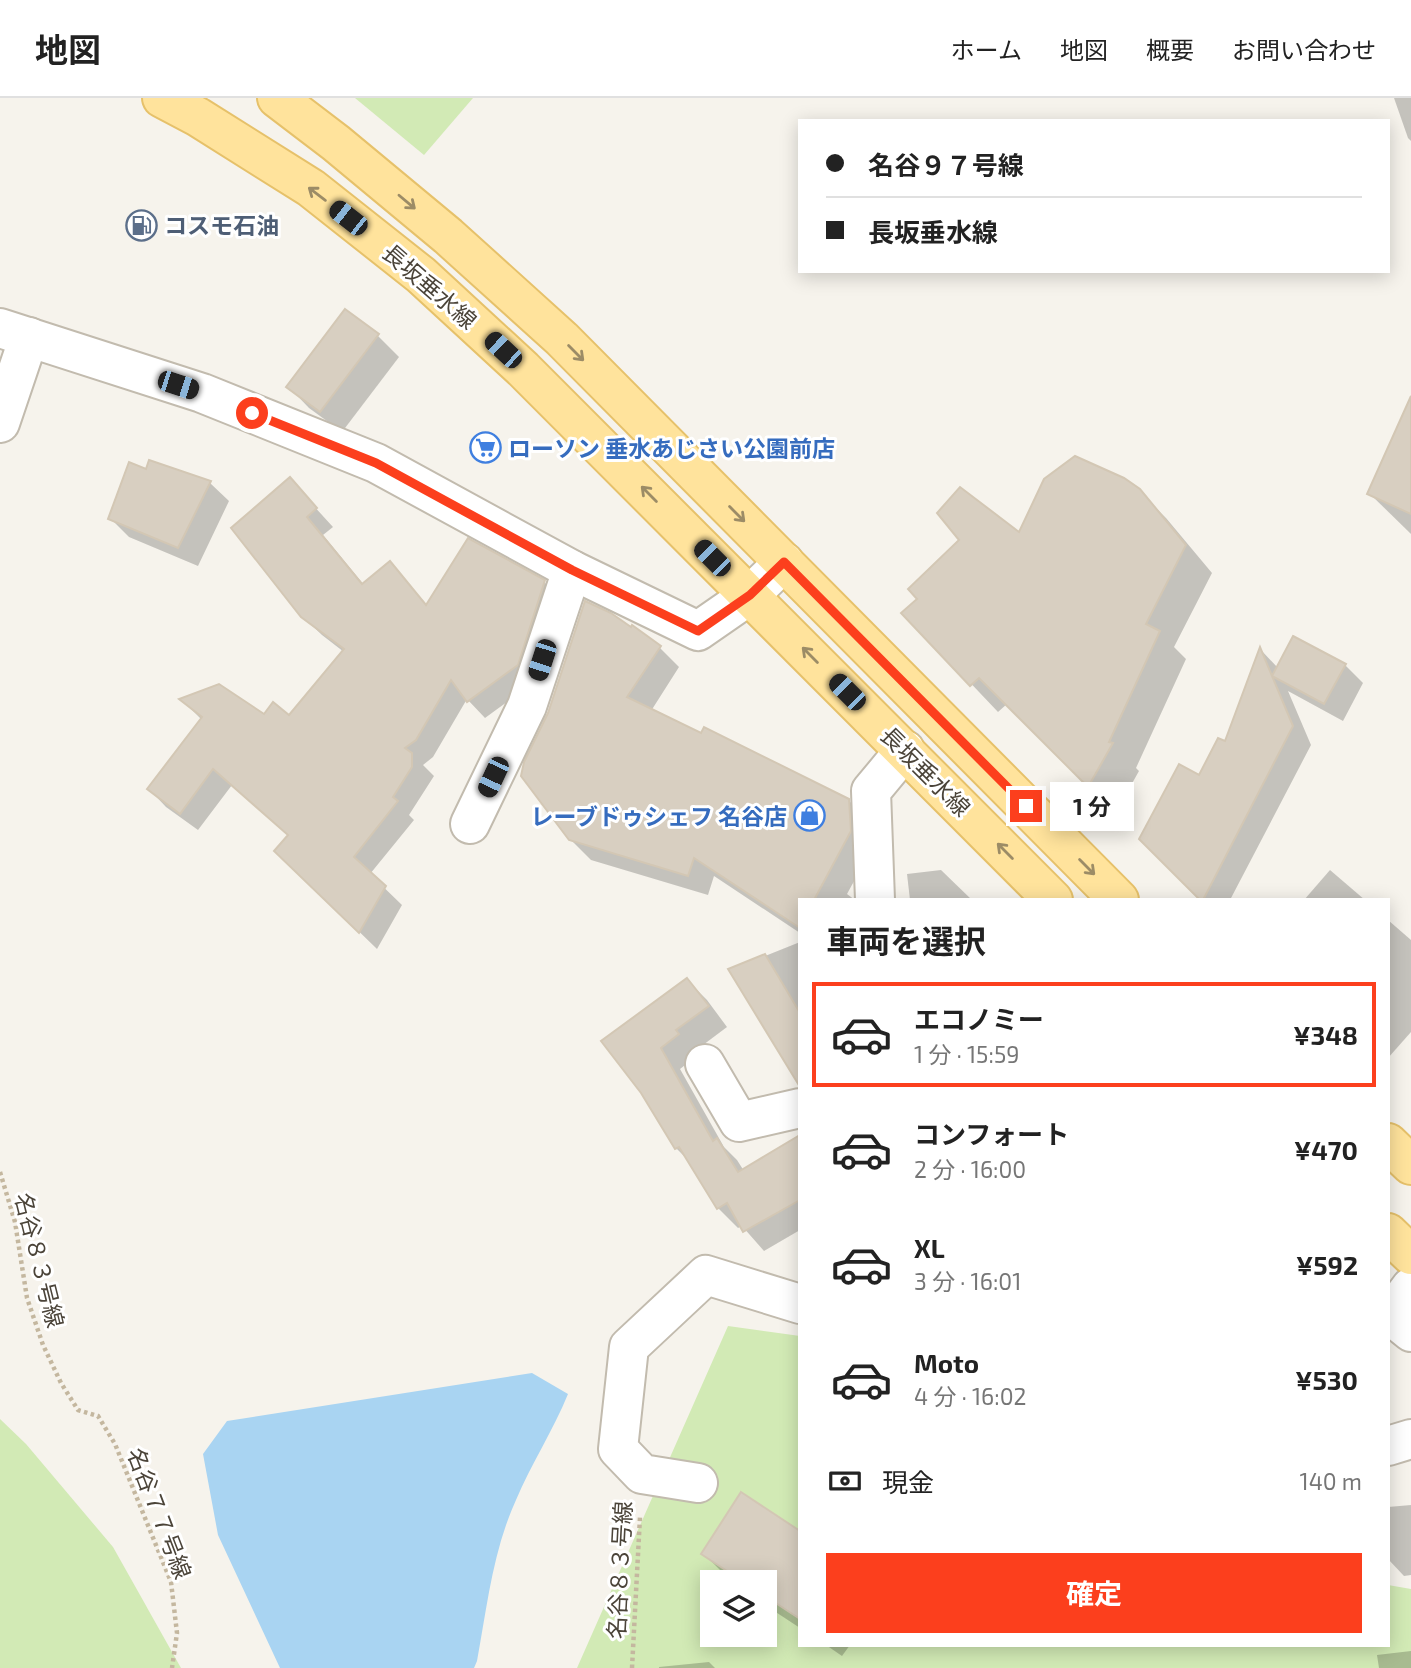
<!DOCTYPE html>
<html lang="ja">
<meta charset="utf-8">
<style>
:root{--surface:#fff;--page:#f2f2f2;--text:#222;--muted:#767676;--line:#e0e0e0;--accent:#fc3f1d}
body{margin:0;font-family:"Exo 2","Noto Sans JP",sans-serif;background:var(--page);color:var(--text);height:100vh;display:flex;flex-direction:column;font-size:26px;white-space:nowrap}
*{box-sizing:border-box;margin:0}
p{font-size:23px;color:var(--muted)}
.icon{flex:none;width:38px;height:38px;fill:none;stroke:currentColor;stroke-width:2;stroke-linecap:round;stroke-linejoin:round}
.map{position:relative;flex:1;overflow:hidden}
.panel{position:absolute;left:798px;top:800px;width:592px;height:749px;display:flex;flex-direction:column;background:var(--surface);border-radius:0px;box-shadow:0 4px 18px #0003}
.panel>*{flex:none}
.guide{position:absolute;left:798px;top:21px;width:592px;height:154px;border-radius:0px;box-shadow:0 4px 18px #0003;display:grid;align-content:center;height:154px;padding:0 28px;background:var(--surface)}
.fabs{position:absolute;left:700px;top:1472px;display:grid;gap:14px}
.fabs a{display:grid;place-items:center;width:77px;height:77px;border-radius:0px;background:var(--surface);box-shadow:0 4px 18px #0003;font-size:35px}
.end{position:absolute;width:32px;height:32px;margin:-16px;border:9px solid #fc3f1d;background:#fff;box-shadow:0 0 0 4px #fff}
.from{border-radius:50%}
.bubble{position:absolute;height:49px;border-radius:0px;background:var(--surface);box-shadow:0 4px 18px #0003;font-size:23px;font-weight:700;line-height:49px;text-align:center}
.car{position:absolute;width:21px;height:42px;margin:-21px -10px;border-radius:9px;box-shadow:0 0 5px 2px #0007;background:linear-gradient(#222 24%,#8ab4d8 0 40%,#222 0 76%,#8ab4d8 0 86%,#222 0)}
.guide b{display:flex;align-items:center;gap:24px;height:66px;font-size:26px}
.guide b+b{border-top:2px solid var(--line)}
.guide i{width:18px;height:18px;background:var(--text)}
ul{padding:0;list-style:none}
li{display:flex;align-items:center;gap:21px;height:105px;margin:0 14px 10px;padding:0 14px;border:4px solid transparent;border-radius:0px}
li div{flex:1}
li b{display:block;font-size:26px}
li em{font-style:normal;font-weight:700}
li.selected{border-color:var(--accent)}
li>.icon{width:63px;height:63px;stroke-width:1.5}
h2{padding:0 28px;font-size:32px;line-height:84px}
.pay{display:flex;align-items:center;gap:18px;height:77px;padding:0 28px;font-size:26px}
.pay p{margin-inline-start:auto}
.button{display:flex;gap:14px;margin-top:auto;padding:14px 28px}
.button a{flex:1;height:80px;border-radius:0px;background:var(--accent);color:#fff;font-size:28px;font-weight:700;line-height:80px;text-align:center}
header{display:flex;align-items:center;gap:42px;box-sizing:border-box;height:98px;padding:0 35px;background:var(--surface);border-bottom:2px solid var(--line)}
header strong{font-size:33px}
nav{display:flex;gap:38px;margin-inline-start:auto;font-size:24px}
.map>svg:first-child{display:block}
.green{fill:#d2eab5;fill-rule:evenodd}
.water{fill:#a9d4f2}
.shadow{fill:#0003}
.building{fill:#d8cfc1;stroke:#d3c7b4;stroke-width:2}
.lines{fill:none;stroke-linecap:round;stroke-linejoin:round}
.minor-casing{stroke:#c2bbae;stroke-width:42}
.major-casing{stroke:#e6c16a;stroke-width:42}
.path{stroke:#c4b79f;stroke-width:4.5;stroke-dasharray:3.5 3.5;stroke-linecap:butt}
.minor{stroke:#fff;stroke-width:38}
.major{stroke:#ffe39c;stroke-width:38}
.oneway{stroke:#9c8c66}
.route{stroke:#fc3f1d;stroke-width:9}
.labels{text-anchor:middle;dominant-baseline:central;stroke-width:6;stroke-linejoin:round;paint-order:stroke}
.service-label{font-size:23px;font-weight:bold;fill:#4e5e75;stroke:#fff;text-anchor:start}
.street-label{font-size:23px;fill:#4b4439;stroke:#fff}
.shop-label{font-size:23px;font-weight:bold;fill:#366cbe;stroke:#fff;text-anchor:start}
</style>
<header>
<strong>地図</strong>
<nav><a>ホーム</a><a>地図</a><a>概要</a><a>お問い合わせ</a></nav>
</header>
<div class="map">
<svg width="1411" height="1570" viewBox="0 0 1411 1570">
<rect width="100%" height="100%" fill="#f6f3ec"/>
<!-- green -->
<g class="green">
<path d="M355 0H473L424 57Z"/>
<path d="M728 1228 800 1238V1547H1388V1487L1411 1491V1570H577ZM712 1484H765V1536H712Z"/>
<path d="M0 1321 26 1346 113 1449 181 1570H0Z"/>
</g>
<!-- water -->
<path class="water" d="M532 1275 568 1296C553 1333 531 1366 516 1402 493 1452 487 1509 477 1563L474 1570H280L218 1437 203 1356 227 1323Z"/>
<!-- shadow -->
<g class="shadow">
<path d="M1394 0H1411V43L1408 40Z"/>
<path d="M346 213 378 238 399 259 342 334 309 310 289 289Z"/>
<path d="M1411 302V436L1369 395Z"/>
<path d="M150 364 210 385 229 403 198 468 129 439 110 420 148 373Z"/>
<path d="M290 382 333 429 323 437 364 487 390 465 427 507 468 442 544 484 562 501 534 584 485 620 467 601 433 659 423 667 434 678 409 717 414 722 370 776 402 807 377 851 276 753 289 738 232 687 198 732 166 709 149 691 202 622 182 602 264 619 289 620 344 554 322 537 303 519Z"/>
<path d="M1138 392 1166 420 1212 475 1174 549 1186 561 1136 670 1139 673 1116 714 1007 606 998 614 904 515 1020 436Z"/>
<path d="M659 549 679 569 651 613 848 702 869 722 870 754 847 796 855 802H800V835L714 778 708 797 591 762 570 741 523 677Z"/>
<path d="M1261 552 1278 570 1345 567 1363 585 1343 623 1288 593 1311 647 1230 802H1203L1200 679 1225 646Z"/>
<path d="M941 772 972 802H910L907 776Z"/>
<path d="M1330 772 1365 802H1304Z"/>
<path d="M1388 822 1411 842V934L1388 960Z"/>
<path d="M800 844V979L730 872Z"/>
<path d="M687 882 707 902 727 929 695 953 698 957 680 971 724 1049 737 1062 744 1073 800 1039V1132L764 1153 742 1128 738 1130 718 1110 689 1063 676 1050 643 994Z"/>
<path d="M1411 1407V1477L1404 1478 1388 1461V1409Z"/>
<path d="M800 1436V1530L765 1507V1484H732L703 1455Z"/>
<path d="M826 1547H850L842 1558Z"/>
<path d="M1411 1553V1570H1379L1377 1557Z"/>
<path d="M709 1564 715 1570H659V1569Z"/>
</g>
<!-- building -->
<g class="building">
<path d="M345 211 379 236 320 314 286 289Z"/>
<path d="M1411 298V416L1367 396Z"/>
<path d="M1075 358 1124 380 1140 391 1186 447 1146 526 1160 533 1109 644 1113 645 1088 689 979 580 970 588 901 515 917 501 908 491 959 442 937 415 960 389 1019 434 1044 381Z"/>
<path d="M149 362 211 383 178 450 108 421 129 364 146 371Z"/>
<path d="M290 379 317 410 307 419 362 486 390 463 426 507 468 440 545 482 518 567 467 604 451 582 416 642 405 650 412 655V669L393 699 398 703 354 759 386 788 359 835 274 753 288 737 213 671 180 716 147 691 202 619 179 601 219 586 264 616 273 604 289 617 344 551 301 519 231 430Z"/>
<path d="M585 503 611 515 631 529 632 527 661 548 627 599 701 635 704 629 849 701 851 733 814 802H800V830L694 760 688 778 569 742 521 678 524 664 548 615Z"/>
<path d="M1293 538 1346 566 1324 606 1272 578 1293 628 1203 802H1200L1139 741 1179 666 1199 677 1218 640 1225 643 1260 549 1272 578Z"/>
<path d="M765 856 800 915V989L728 871Z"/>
<path d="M687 880 709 908 676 932 679 936 661 950 713 1043 717 1040 738 1074 800 1037V1102L743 1134 727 1105 717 1111 679 1049 675 1051 641 995 601 943Z"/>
<path d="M741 1394 800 1433V1521L765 1498V1484H744L701 1456Z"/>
</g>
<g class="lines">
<defs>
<g id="minor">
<path d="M0 230 202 295 376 365 572 472 698 533 750 497 784 464"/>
<path d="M0 325 29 239"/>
<path d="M470 726 527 608 572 472"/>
<path d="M875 802 871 693 905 652"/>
<path d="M705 966 739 1024 800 1010"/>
<path d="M1411 1189 1390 1217 1411 1234"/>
<path d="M1388 1348 1411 1341"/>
<path d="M698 1385 642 1376 618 1351 629 1249 706 1177 800 1206"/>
</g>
<g id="major">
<path d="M162 0 198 19 311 90 421 177 523 271 1053 802"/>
<path d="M277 0 336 45 448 138 562 241 1119 802"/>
<path d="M1388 1045 1411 1067"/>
<path d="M1388 1135 1411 1157"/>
</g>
</defs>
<!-- minor casing -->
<use href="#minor" class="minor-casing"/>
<!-- major casing -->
<use href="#major" class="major-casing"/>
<!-- path -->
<g class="path">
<path d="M0 1074 15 1124 27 1200 43 1247 61 1285 78 1312 98 1318 115 1346 171 1484 177 1535 172 1570"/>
<path d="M632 1570 640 1419"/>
</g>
<!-- minor -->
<use href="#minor" class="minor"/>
<!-- major -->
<use href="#major" class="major"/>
</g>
<!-- one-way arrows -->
<defs><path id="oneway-shaft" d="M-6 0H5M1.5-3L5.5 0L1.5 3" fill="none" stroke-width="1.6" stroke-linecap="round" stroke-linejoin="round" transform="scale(1.75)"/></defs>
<g class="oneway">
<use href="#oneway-shaft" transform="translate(317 96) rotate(-143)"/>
<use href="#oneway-shaft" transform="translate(407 104) rotate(40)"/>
<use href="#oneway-shaft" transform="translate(576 255) rotate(45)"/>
<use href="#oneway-shaft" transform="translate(649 396) rotate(-135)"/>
<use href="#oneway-shaft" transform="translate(737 416) rotate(45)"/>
<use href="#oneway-shaft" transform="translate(810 557) rotate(-135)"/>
<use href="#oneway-shaft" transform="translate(1005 753) rotate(-135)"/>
<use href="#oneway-shaft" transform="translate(1087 769) rotate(45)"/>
</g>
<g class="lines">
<!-- route -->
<path class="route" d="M252 315 376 365 572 472 698 533 750 497 784 464 1026 708"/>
</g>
<!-- icons -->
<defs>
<symbol id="fuel-ring" viewBox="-11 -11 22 22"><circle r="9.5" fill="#fff" stroke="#5c6f8a" stroke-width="1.5"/><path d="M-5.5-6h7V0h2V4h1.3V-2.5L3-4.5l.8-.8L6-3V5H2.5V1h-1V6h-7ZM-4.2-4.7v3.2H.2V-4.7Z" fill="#5c6f8a"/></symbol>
<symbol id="supermarket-ring" viewBox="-11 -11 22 22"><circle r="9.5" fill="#fff" stroke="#3f7fe0" stroke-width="1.5"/><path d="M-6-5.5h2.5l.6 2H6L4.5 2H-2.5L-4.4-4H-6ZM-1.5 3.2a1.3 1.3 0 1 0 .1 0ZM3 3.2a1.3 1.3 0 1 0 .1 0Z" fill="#3f7fe0"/></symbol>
<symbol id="shop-ring" viewBox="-11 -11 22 22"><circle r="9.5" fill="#fff" stroke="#3f7fe0" stroke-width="1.5"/><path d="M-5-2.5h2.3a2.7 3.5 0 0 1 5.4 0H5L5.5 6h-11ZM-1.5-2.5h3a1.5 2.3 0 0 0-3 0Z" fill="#3f7fe0"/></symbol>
</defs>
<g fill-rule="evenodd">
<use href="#fuel-ring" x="124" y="110" width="35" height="35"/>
<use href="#supermarket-ring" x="468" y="332" width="35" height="35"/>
<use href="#shop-ring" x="792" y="700" width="35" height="35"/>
</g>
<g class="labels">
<!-- service labels -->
<g class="service-label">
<text x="164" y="127">コスモ石油</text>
</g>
<!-- street labels -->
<g class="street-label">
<text transform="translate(430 188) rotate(41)">長坂垂水線</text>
<text transform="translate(926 673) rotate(45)">長坂垂水線</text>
<text transform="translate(40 1162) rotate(76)">名谷８３号線</text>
<text transform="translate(160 1415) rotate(69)">名谷７７号線</text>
<text transform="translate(619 1472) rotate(-87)">名谷８３号線</text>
</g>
<!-- shop labels -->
<g class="shop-label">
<text x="508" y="350">ローソン 垂水あじさい公園前店</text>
<text x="787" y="718" text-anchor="end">レーブドゥシェフ 名谷店</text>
</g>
</g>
</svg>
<div class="fabs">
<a><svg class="icon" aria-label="layers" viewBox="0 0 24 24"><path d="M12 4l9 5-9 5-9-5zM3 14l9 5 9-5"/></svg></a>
</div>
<i class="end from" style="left:252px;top:315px"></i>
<i class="end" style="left:1026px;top:708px"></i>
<div class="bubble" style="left:1050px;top:684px;width:84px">1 分</div>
<i class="car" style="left:348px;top:120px;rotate:308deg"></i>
<i class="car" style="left:503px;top:252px;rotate:313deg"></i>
<i class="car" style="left:178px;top:287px;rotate:108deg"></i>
<i class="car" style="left:712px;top:460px;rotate:315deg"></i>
<i class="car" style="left:542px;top:562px;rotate:198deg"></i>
<i class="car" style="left:847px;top:594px;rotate:315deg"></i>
<i class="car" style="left:493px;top:679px;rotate:205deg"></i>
<div class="guide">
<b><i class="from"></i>名谷９７号線</b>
<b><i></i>長坂垂水線</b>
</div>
<section class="panel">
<h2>車両を選択</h2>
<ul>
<li class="selected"><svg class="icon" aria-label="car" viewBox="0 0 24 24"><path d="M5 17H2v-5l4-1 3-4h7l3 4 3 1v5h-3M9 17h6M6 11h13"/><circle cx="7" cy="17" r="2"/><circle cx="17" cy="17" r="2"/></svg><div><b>エコノミー</b><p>1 分 · 15:59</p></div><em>¥348</em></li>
<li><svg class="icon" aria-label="car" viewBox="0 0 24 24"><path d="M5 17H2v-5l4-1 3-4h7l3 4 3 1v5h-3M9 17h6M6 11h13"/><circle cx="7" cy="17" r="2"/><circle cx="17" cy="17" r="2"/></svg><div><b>コンフォート</b><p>2 分 · 16:00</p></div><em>¥470</em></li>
<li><svg class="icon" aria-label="car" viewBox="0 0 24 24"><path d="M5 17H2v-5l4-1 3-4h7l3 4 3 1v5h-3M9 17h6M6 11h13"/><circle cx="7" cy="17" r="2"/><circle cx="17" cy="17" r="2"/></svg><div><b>XL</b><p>3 分 · 16:01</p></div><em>¥592</em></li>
<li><svg class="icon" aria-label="car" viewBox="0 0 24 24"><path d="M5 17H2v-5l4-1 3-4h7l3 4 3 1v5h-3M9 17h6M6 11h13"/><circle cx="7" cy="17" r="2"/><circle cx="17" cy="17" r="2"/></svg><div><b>Moto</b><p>4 分 · 16:02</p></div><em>¥530</em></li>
</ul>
<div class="pay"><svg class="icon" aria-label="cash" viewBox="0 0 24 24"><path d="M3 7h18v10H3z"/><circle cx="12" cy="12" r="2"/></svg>現金<p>140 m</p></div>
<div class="button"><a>確定</a></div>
</section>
</div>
